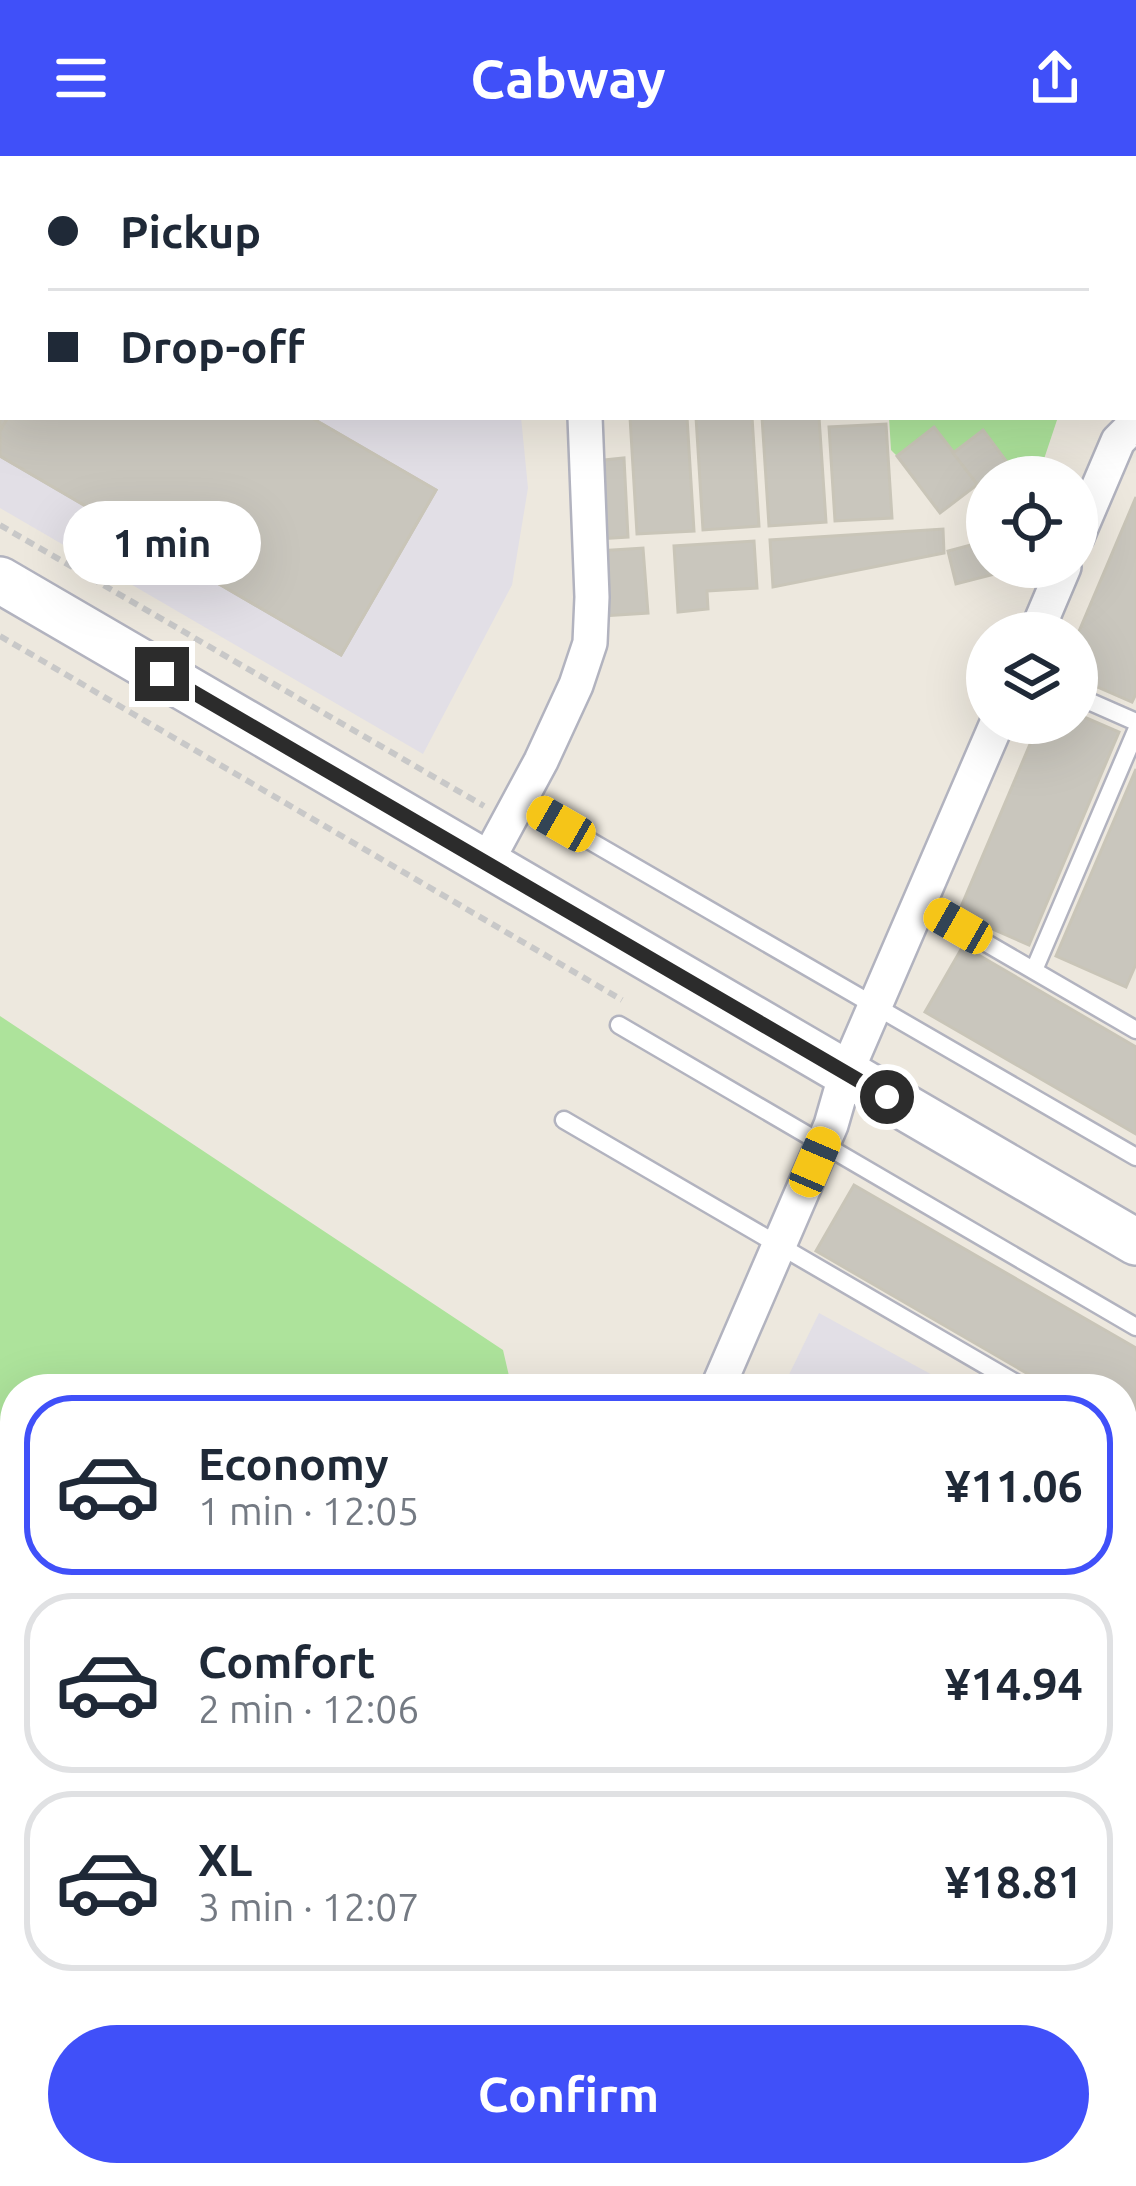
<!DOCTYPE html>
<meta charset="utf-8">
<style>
:root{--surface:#fff;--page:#f6f6f7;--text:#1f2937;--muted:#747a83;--line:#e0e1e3;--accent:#4050f9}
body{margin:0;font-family:Ubuntu,sans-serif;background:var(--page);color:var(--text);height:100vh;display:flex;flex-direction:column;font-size:45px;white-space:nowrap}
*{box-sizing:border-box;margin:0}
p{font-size:39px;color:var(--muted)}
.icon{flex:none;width:66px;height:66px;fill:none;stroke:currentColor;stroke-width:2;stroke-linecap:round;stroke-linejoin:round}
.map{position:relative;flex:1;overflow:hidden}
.details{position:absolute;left:0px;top:1218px;width:1137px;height:813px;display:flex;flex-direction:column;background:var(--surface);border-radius:48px 48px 0 0;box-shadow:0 12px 48px #0002}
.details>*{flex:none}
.banner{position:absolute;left:0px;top:0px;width:1137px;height:264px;box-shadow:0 12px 48px #0002;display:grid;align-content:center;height:264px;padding:0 48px;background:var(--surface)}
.buttons{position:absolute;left:966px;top:300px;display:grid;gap:24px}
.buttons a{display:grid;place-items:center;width:132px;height:132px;border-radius:50%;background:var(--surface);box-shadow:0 12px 48px #0002;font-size:60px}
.end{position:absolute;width:54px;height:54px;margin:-27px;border:15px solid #2c2c2c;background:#fff;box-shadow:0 0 0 6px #fff}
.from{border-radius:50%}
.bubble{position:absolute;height:84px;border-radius:42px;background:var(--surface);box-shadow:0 12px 48px #0002;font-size:39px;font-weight:600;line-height:84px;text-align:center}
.car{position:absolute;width:36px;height:72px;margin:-36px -18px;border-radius:15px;box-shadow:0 0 9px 3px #0007;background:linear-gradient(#f5c518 24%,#345 0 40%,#f5c518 0 76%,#345 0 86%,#f5c518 0)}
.banner b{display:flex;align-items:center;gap:42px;height:114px;font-size:45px}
.banner b+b{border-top:3px solid var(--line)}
.banner i{width:30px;height:30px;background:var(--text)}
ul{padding:21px 0 0;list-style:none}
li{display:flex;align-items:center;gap:36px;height:180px;margin:0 24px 18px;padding:0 24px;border:6px solid var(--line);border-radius:48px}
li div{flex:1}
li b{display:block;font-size:45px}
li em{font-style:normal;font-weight:600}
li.current{border-color:var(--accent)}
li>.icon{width:108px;height:108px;stroke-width:1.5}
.primary-button{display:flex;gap:24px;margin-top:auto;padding:24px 48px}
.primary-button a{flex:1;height:138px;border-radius:72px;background:var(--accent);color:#fff;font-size:48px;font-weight:600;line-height:138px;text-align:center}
header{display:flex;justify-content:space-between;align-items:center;height:156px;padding:0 48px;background:var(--accent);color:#fff;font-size:54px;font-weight:600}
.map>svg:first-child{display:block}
.industrial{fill:#e2dfe6}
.green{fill:#ade39b}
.building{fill:#c9c6bd;stroke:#c9c5b8;stroke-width:3}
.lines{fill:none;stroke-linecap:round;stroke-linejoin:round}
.lane-casing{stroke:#b2b3bf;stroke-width:21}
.street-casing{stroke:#b2b3bf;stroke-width:38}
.secondary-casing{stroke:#b2b3bf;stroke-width:50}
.path{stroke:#c8c8c8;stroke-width:6;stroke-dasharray:9 6;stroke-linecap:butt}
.lane{stroke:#fff;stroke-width:16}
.street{stroke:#fff;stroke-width:33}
.secondary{stroke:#fff;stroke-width:45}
.route{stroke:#2c2c2c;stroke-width:15}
</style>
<header><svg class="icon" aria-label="menu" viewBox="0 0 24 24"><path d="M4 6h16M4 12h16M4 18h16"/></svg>Cabway<svg class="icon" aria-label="share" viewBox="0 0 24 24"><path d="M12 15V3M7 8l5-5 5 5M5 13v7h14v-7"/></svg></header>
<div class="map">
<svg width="1136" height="2030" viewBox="0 0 1136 2030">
<rect width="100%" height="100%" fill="#ede8de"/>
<!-- industrial -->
<g class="industrial">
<path d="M0 0H498V3H3V261H521L528 332 512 429 423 598 0 352Z"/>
<path d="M819 1157 958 1233H782Z"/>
<path d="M1122 1322 1136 1330V2030H424L428 2016H1122Z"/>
<path d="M15 1755V2016H99L108 2030H0V1758Z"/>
</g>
<!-- green -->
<g class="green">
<path d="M889 261H1058L1038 321H1018L983 275 953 297 933 271 897 300 891 294Z"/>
<path d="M0 860 503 1194 512 1233H15V1740L0 1742Z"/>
</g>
<!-- building -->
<g class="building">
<path d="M158 0H333L338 3H156Z"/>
<path d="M158 0H333L338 3H156Z"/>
<path d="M0 218 3 220V261H310L436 334 341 499 0 300Z"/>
<path d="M8 261H310L436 334 341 499 0 300V275Z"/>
<path d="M630 261H687L694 375 637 378Z"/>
<path d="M696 261H752L759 370 703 374Z"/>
<path d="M762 261H819L826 366 769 370Z"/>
<path d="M886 268 892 362 835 365 829 271Z"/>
<path d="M934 271 978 328 940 357 897 300Z"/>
<path d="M983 274 1018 321H987V341L953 297Z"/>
<path d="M624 302 628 381 598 383 593 305Z"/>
<path d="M1136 341V538L1132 546 1077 522V480Z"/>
<path d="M943 373 944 397 773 431 770 384Z"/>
<path d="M754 385 757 432 707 435 708 453 678 456 674 390Z"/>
<path d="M986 385 987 411H993L995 418 956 428 948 395Z"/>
<path d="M643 392 648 457 603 460 598 395Z"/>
<path d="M1077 558 1119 576 1029 789 958 758 1039 567H1077Z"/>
<path d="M1136 613V808L1126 831 1056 800Z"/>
<path d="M963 790 1136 891V978L925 856Z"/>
<path d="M854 1029 1136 1192V1281L1122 1273V1233H1054L816 1095Z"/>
<path d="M1122 1456 1136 1464V1912L1122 1939Z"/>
<path d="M535 2016H1036L1062 2030H560Z"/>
</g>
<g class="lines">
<defs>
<g id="lane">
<path d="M1077 540 1136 566"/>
<path d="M521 645 1136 1001"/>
<path d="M919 748 1136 874"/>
<path d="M1034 814 1136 575"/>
<path d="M619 869 1136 1171"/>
<path d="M564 964 1026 1233"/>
<path d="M1122 1289 1136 1297"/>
<path d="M1122 1430 1136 1437"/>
<path d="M1122 2007 1136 1980"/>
<path d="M442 2016 469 2030"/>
<path d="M1098 2016 1124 2030"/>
</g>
<g id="street">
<path d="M596 3V0"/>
<path d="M1077 381 1118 285 1130 273 1136 272"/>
<path d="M1036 477 1064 411"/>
<path d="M486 707 541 605 576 529 590 487 592 441 585 261"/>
<path d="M717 1233 831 969 846 917 997 567"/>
<path d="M373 2030 379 2016"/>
</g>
<path id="secondary" d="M0 424 1136 1086"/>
</defs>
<!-- lane casing -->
<use href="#lane" class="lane-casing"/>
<!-- street casing -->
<use href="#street" class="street-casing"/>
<!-- secondary casing -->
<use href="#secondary" class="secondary-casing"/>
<!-- path -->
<g class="path">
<path d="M0 369 484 650"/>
<path d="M0 480 622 844"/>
</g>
<!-- lane -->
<use href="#lane" class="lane"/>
<!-- street -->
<use href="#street" class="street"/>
<!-- secondary -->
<use href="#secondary" class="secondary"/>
</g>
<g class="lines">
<!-- route -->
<path class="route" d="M162 518 887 941"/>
</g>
</svg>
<div class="buttons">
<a><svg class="icon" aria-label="locate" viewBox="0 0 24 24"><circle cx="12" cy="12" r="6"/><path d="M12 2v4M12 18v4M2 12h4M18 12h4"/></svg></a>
<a><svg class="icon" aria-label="layers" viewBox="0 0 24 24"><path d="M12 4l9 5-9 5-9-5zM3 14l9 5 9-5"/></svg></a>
</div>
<i class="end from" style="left:887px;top:941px"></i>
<i class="end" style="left:162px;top:518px"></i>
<div class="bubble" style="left:63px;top:345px;width:198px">1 min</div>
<i class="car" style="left:561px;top:668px;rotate:300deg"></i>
<i class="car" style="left:958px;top:770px;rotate:300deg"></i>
<i class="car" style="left:815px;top:1006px;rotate:23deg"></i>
<div class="banner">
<b><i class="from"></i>Pickup</b>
<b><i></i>Drop-off</b>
</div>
<section class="details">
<ul>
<li class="current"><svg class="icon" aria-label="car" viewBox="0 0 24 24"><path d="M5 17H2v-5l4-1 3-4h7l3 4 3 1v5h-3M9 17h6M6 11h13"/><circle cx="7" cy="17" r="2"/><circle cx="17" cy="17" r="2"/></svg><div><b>Economy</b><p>1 min · 12:05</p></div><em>¥11.06</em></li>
<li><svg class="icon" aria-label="car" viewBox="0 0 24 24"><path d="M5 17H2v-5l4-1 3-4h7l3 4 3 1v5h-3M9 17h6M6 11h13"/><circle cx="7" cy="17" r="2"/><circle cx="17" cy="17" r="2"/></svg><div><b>Comfort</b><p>2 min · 12:06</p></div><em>¥14.94</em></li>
<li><svg class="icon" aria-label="car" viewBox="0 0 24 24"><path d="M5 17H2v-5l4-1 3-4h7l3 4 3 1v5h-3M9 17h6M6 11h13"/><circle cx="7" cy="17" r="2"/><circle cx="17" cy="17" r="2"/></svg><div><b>XL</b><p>3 min · 12:07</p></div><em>¥18.81</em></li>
</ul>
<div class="primary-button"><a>Confirm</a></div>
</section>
</div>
